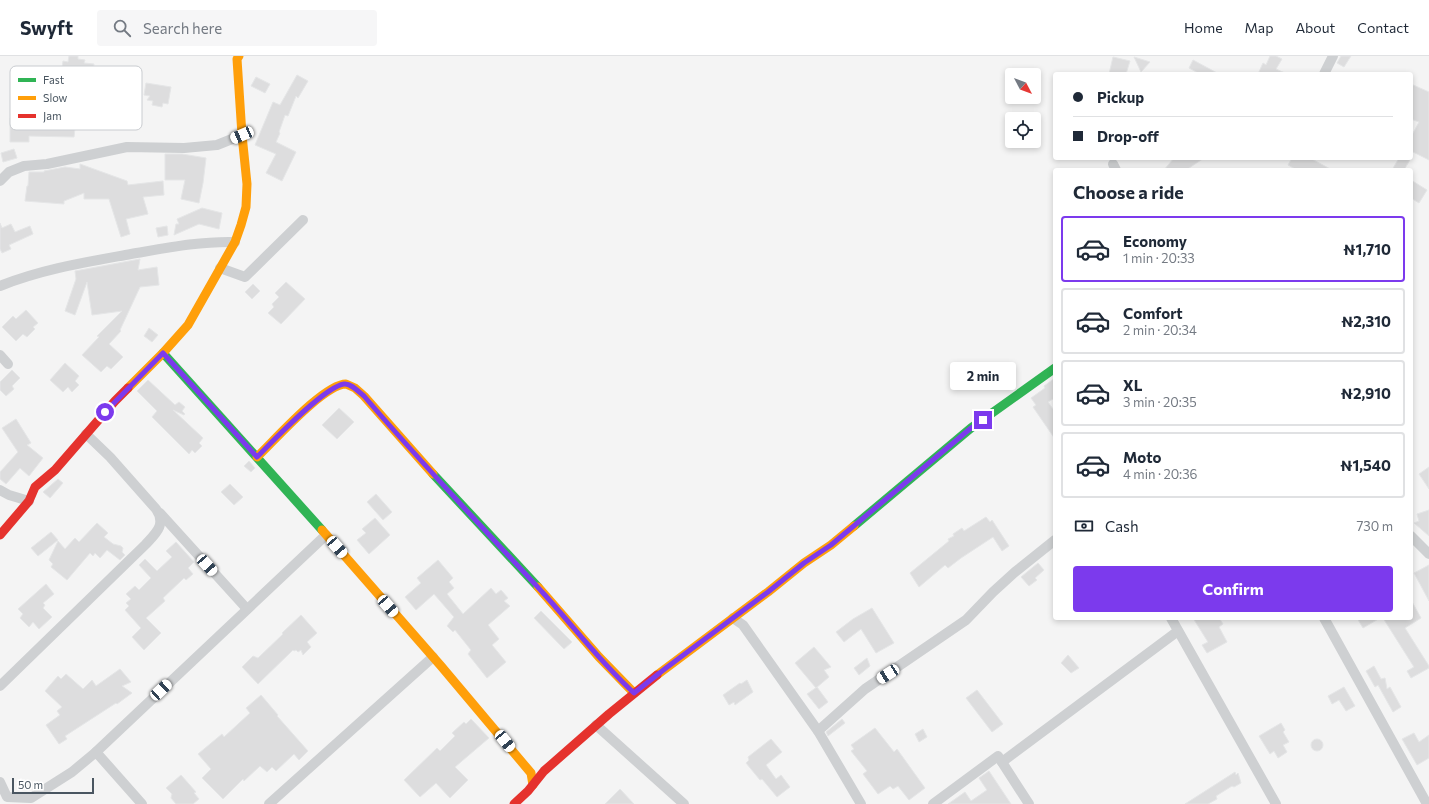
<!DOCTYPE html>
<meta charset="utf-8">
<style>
:root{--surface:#fff;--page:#f6f6f7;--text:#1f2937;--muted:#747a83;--line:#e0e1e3;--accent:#7c3aed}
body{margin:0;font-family:Commissioner,sans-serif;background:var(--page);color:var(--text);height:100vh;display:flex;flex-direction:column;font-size:15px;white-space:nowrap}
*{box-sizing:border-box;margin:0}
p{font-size:13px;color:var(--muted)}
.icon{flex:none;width:22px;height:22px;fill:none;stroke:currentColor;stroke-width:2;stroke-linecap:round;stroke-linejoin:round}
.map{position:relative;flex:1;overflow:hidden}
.side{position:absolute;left:1053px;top:112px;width:360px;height:452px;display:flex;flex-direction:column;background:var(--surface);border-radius:4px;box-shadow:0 2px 6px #0003}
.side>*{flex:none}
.hud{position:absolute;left:1053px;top:16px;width:360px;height:88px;border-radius:4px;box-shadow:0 2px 6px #0003;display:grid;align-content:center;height:88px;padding:0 20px;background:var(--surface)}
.needle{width:26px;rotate:131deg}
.fabs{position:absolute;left:1005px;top:12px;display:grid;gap:8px}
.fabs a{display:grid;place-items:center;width:36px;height:36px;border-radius:4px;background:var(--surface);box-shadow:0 2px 6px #0003;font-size:20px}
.scale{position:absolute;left:12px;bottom:10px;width:82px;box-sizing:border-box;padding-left:4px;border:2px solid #4a5661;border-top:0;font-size:11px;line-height:14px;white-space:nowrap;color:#4a5661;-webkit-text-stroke:3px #fff;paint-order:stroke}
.end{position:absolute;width:18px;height:18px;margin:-9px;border:5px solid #7c3aed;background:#fff;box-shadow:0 0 0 2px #fff}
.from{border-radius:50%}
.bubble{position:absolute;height:28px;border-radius:4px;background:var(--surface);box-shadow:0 2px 6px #0003;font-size:13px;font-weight:700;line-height:28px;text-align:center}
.car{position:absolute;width:12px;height:24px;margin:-12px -6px;border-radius:5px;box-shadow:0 0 3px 1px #0007;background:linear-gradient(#fff 24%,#345 0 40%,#fff 0 76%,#345 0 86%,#fff 0)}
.hud b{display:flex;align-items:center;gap:14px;height:38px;font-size:15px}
.hud b+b{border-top:1px solid var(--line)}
.hud i{width:10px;height:10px;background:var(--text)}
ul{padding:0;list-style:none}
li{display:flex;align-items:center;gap:12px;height:66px;margin:0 8px 6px;padding:0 12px;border:2px solid var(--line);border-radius:4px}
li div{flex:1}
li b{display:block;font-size:15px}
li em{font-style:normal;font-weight:700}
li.current{border-color:var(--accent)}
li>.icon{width:36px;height:36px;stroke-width:1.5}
h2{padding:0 20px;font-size:18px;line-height:48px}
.pay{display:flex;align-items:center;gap:10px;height:44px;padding:0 20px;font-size:15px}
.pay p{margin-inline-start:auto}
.button{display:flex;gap:8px;margin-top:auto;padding:8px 20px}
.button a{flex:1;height:46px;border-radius:4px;background:var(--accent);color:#fff;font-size:16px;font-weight:700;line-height:46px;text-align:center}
header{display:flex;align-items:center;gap:24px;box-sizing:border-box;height:56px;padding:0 20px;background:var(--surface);border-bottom:1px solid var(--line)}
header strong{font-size:19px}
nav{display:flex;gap:22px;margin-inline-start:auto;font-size:14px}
.search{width:280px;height:36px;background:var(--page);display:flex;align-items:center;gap:10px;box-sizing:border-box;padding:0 14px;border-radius:4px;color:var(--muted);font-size:15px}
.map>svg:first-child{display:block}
.building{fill:#ddddde;stroke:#e5e6e7}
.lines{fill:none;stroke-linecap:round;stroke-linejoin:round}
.street{stroke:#ced0d2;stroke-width:10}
.fast{stroke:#30b455;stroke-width:9}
.slow{stroke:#ff9f0a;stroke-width:9}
.jam{stroke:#e5322d;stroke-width:9}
.route{stroke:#7c3aed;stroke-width:5}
.key{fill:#fff;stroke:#c9ccd0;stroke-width:1}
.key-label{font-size:11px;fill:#4a5661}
</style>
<header>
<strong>Swyft</strong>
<div class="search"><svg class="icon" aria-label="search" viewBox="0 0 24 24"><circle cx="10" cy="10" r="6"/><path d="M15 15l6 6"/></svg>Search here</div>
<nav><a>Home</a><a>Map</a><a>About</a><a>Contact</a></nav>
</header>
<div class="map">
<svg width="1429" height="748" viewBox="0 0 1429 748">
<rect width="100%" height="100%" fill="#f4f4f4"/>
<!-- building -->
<g class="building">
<path d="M69 0H78V3L85 4 84 7 94 8 91 30 60 26 63 5 68 6Z"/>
<path d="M1270 0H1276L1282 3 1276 13 1287 18H1258L1263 7 1266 9Z"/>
<path d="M1341 0H1351L1344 11 1337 7Z"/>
<path d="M1113 1 1130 5 1126 18H1109Z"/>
<path d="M1134 1 1150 6 1141 16Z"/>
<path d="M1193 4 1219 18H1200L1189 12Z"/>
<path d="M297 19 308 25 298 42 296 40 288 60 285 59 279 76 280 77 276 86 296 96 282 125 266 117 276 98 255 89 273 46 280 49Z"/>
<path d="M256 21 270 28 265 37 251 30Z"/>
<path d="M146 27 171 31 168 48 163 47 162 51 152 49 153 45 147 44 150 40 144 39Z"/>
<path d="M1411 28 1429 36V104L1411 95V81L1419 66 1411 63Z"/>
<path d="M75 44H92L91 72H75L74 81 29 80V86H10V62L52 63 53 52 74 53Z"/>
<path d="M14 93 17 102 3 106 1 97Z"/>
<path d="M165 98H182L206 102 203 127 199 147 181 143 185 124H165Z"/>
<path d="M1174 102H1204L1186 114H1164Z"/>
<path d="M1292 102H1310L1332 114H1297L1288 109Z"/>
<path d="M1399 102H1411L1404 114H1392Z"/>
<path d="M80 108 127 125 128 129 163 125 164 139 143 141 148 158 126 163 130 178 121 181 109 143H84V137L64 145V148L25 145 27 130H28L29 116H44V115L65 111 80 113Z"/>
<path d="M1411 124 1427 134 1419 147 1411 142Z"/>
<path d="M202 152 222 157 219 173 199 168 174 179 176 168H179L177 163Z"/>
<path d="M0 167 2 172 11 168 15 176 30 170 33 178 9 189 11 193 2 197 0 193Z"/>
<path d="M167 170 168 179 158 181 156 172Z"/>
<path d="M140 203 138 214 157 211 159 229 140 231 120 274 121 275 109 288 123 301 111 313 107 310 101 316 82 299 99 281 97 280 122 255 92 259 87 226 75 259 65 255 76 223 75 215Z"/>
<path d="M286 226 305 243 281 268 268 257 274 251 272 248 279 241 275 237Z"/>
<path d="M253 228 260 235 252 243 245 236Z"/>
<path d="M26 254 38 267 33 271 35 273 27 281 23 278 16 285 2 271 13 260 16 263Z"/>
<path d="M149 272 158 279 152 286 144 280Z"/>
<path d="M65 307 79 320 75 325 79 329 72 336 68 331 63 336 50 324Z"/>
<path d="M12 314 20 322 12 330 14 333 6 340 0 334V326Z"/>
<path d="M1055 322V346L1053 343 1048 346 1055 356V383L1033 351 1036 349 1031 342 1045 332 1044 330Z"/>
<path d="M148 324 175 349 179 346 185 351 182 355 185 358 184 359 173 354 203 382 199 387 202 390 195 397 192 394 189 398 152 361 157 355 137 335Z"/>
<path d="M339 352 354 366 337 383 322 369Z"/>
<path d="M16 363 31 387 27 389 43 402 29 420 20 412 6 428 0 423V416L18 396 2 372Z"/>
<path d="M249 405 255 412 251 416 244 410Z"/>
<path d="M1429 411V433L1419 418Z"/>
<path d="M58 423 63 427 50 442 43 436Z"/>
<path d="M230 428 243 441 234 449 221 436Z"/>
<path d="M376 438 392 456 383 464 367 446Z"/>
<path d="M1429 454V480L1414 467 1419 465 1417 458Z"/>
<path d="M986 461 990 466 992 464 1009 490 1002 495 993 481 961 502 948 512 945 509 919 531 910 517 949 485 948 483 954 480 953 478 962 472 964 475Z"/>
<path d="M375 462 390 479 369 498 357 484 366 477 362 473Z"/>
<path d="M97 467 108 477 104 481 113 488 121 490 123 492 122 496 125 499 120 504 107 494 100 502 95 497 93 500 90 497 67 524 51 511 53 508 49 504 58 485 65 493 75 482 79 486Z"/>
<path d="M51 476 58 484 38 500 31 492Z"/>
<path d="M176 486 194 506 188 512 193 518 186 524 184 522 163 542 165 545 146 562 161 577 144 594 132 581 141 572 125 554 129 550 126 547 131 543 126 538 135 530 139 534 151 522 139 509 145 503 157 515 172 501 166 495Z"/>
<path d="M438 504 453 522 449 526 454 532 447 538 463 558 491 532 496 538 501 534 508 542 504 545 510 550 488 569 499 583 492 589 506 606 487 622 468 598 471 594 455 574 453 576 447 570 454 561 434 538 416 554 405 541 421 527 417 522Z"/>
<path d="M1038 507 1044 514 1035 522 1037 524 1029 530 1021 521Z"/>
<path d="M1429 509V545L1414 517Z"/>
<path d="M46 528 54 538 43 547 45 549 43 552 52 561 39 573 33 566 29 571 20 562 23 558 18 553Z"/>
<path d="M1411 544 1421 562 1405 572 1429 610V612L1411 622 1407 615 1414 611 1383 562H1411Z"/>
<path d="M872 552 894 587 876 597 861 573 844 586 836 576 853 563Z"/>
<path d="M541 555 572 586 564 593 534 562Z"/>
<path d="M301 559 317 577 307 586 311 591 303 599 301 594 298 596 296 594 294 595 293 594 258 628 242 611 253 600 258 602 283 578 282 577Z"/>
<path d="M1193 562H1219L1223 568 1219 571 1227 586 1207 597 1202 589 1208 586Z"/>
<path d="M1357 562H1380L1363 572Z"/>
<path d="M814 591 831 611 824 614 829 621 816 632 795 607Z"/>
<path d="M1068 599 1079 612 1071 617 1061 607Z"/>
<path d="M867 602 870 610 859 619 854 612Z"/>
<path d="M1374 610 1381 623 1385 622 1387 633 1390 631 1401 651 1393 656 1378 629 1375 631 1366 615Z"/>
<path d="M120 613 131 626 122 630 132 637 117 648 116 647 65 680 67 683 59 688 46 669 60 659 57 655 62 651 45 635 58 620 61 623 66 618 83 633 92 624 96 630Z"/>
<path d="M747 624 753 636 735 649 734 646 729 649 723 639 740 627 741 628Z"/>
<path d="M817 631 828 646 819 653 807 638Z"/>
<path d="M1344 631 1355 650 1346 655 1339 644 1332 648 1328 640Z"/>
<path d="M977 634 1003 668 992 676 966 642Z"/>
<path d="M261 639 278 659 277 660 308 695 299 704 294 698 276 715 272 711 267 716 260 710 244 725 243 723 223 743 202 722 211 713 198 698 222 678 224 681 250 657 246 652Z"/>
<path d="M471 663 489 682 455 711 468 724 450 742 436 727 420 741 404 724 437 692 440 695 455 680 452 677 464 666 466 668Z"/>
<path d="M842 663 845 667 828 680 826 676Z"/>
<path d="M1281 667 1285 674 1283 676 1289 686 1283 689 1287 696 1278 702 1274 695 1270 698 1259 680Z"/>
<path d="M875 672 894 696 897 693 925 732 909 744 898 730 893 733 890 730 878 738 863 718 867 715 851 695 854 693 851 689Z"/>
<path d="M923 673 927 681 919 686 915 678Z"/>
<path d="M1414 677 1419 686 1429 679V702L1417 709 1402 683Z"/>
<path d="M771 683 782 696 766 709 776 723 781 719 790 731 777 741 762 723 760 724 746 707 749 704 748 701Z"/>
<circle cx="1317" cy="689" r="6"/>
<path d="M989 715 1011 748H948L965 736 971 745 987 734 979 722Z"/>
<path d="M1235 716 1236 719 1238 717 1241 727 1234 731 1232 730 1216 740 1217 743 1208 748H1185Z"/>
<path d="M181 719 196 736 194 737 199 743 193 748H176L171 742 172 738 166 732Z"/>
<path d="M620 733 634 748H605Z"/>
</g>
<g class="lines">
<!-- street -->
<g class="street">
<path d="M1324 18 1333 0"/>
<path d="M1113 108 1116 114"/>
<path d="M0 125 9 116 24 110 47 108 127 91 184 92 217 89 242 79"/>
<path d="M220 212 245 221 303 164"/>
<path d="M0 230C42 213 87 206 131 198 166 192 200 185 235 186"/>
<path d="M0 299 8 308"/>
<path d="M0 434 9 439 29 445"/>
<path d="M160 457 247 553"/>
<path d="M1411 480 1429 498"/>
<path d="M733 562 743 569 818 675 861 748"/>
<path d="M1171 562 1276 748"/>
<path d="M1324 562 1427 748"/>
<path d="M0 630 145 489C155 478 167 469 156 453L110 401 86 378"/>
<path d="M596 669 684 748"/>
<path d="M818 675 865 633 966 564 993 536 1015 516 1055 484"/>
<path d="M96 696 326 479"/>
<path d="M1002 706 1178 575"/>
<path d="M0 726 7 741 31 742 72 716 96 696 142 748"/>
<path d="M269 748 433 601"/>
<path d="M933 748 998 700 1029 748"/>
</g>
<!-- fast -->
<g class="fast">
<path d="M163 297 322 474"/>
<path d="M433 418 538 531"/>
<path d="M854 470 971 372 1055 312"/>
</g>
<!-- slow -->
<g class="slow">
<path d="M128 332 163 297 188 269 235 186 241 169 246 151 247 128 242 79 237 3 239 0"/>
<path d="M257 401C274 385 324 328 346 328L355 332 364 340 433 418"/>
<path d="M322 474 441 610 531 717 533 729"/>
<path d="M538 531 599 601 634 637"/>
<path d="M657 619 768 536 804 507 831 489 854 470"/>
</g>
<!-- jam -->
<g class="jam">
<path d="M0 479 29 445 35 431 55 414 115 345 128 332"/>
<path d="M514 748 528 735 544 715 609 658 657 619"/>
</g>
</g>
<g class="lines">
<!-- route -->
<path class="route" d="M105 356 163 297 257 401C273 385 324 331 344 328 351 327 359 336 364 340 422 408 484 473 544 538 574 571 601 607 634 637L666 612 768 536 804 507 831 489 971 372 983 364"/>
</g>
<!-- legend -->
<rect x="10" y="10" width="132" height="64" rx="6" class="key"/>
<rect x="18" y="22" width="18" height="4" fill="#30b455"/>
<rect x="18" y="40" width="18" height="4" fill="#ff9f0a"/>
<rect x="18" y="58" width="18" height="4" fill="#e5322d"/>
<g class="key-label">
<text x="43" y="28">Fast</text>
<text x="43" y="46">Slow</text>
<text x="43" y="64">Jam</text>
</g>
</svg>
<div class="fabs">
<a><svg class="needle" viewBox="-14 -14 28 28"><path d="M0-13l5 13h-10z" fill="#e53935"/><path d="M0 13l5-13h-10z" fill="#747a83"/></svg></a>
<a><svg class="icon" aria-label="locate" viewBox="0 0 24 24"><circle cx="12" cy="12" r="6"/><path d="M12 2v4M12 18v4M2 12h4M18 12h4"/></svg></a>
</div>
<div class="scale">50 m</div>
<i class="end from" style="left:105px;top:356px"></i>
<i class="end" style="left:983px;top:364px"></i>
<div class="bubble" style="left:950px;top:306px;width:66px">2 min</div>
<i class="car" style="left:242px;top:79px;rotate:247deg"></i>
<i class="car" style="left:337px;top:491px;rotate:139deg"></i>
<i class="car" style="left:207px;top:509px;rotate:138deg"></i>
<i class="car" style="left:388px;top:550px;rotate:139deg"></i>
<i class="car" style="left:888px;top:618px;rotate:237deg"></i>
<i class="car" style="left:161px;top:634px;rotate:47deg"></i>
<i class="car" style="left:505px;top:685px;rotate:141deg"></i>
<div class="hud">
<b><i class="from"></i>Pickup</b>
<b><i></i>Drop-off</b>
</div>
<section class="side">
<h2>Choose a ride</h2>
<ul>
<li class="current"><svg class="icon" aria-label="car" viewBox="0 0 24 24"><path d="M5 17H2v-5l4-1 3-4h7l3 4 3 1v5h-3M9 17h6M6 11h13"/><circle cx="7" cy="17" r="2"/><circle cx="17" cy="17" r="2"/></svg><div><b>Economy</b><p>1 min · 20:33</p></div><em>₦1,710</em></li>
<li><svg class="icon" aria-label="car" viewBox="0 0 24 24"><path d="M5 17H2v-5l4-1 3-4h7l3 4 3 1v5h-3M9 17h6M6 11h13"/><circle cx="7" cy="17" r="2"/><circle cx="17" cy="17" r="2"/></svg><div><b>Comfort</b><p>2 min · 20:34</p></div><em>₦2,310</em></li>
<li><svg class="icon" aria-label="car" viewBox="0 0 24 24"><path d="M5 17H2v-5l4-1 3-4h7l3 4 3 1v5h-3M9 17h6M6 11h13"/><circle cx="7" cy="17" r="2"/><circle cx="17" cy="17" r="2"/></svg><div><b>XL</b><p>3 min · 20:35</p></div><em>₦2,910</em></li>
<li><svg class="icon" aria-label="car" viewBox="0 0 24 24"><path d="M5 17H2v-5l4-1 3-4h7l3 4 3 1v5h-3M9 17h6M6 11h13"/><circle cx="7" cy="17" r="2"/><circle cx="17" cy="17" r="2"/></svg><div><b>Moto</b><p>4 min · 20:36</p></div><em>₦1,540</em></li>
</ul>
<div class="pay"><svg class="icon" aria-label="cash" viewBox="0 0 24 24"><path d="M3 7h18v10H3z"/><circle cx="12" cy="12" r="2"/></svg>Cash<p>730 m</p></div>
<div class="button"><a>Confirm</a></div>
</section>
</div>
